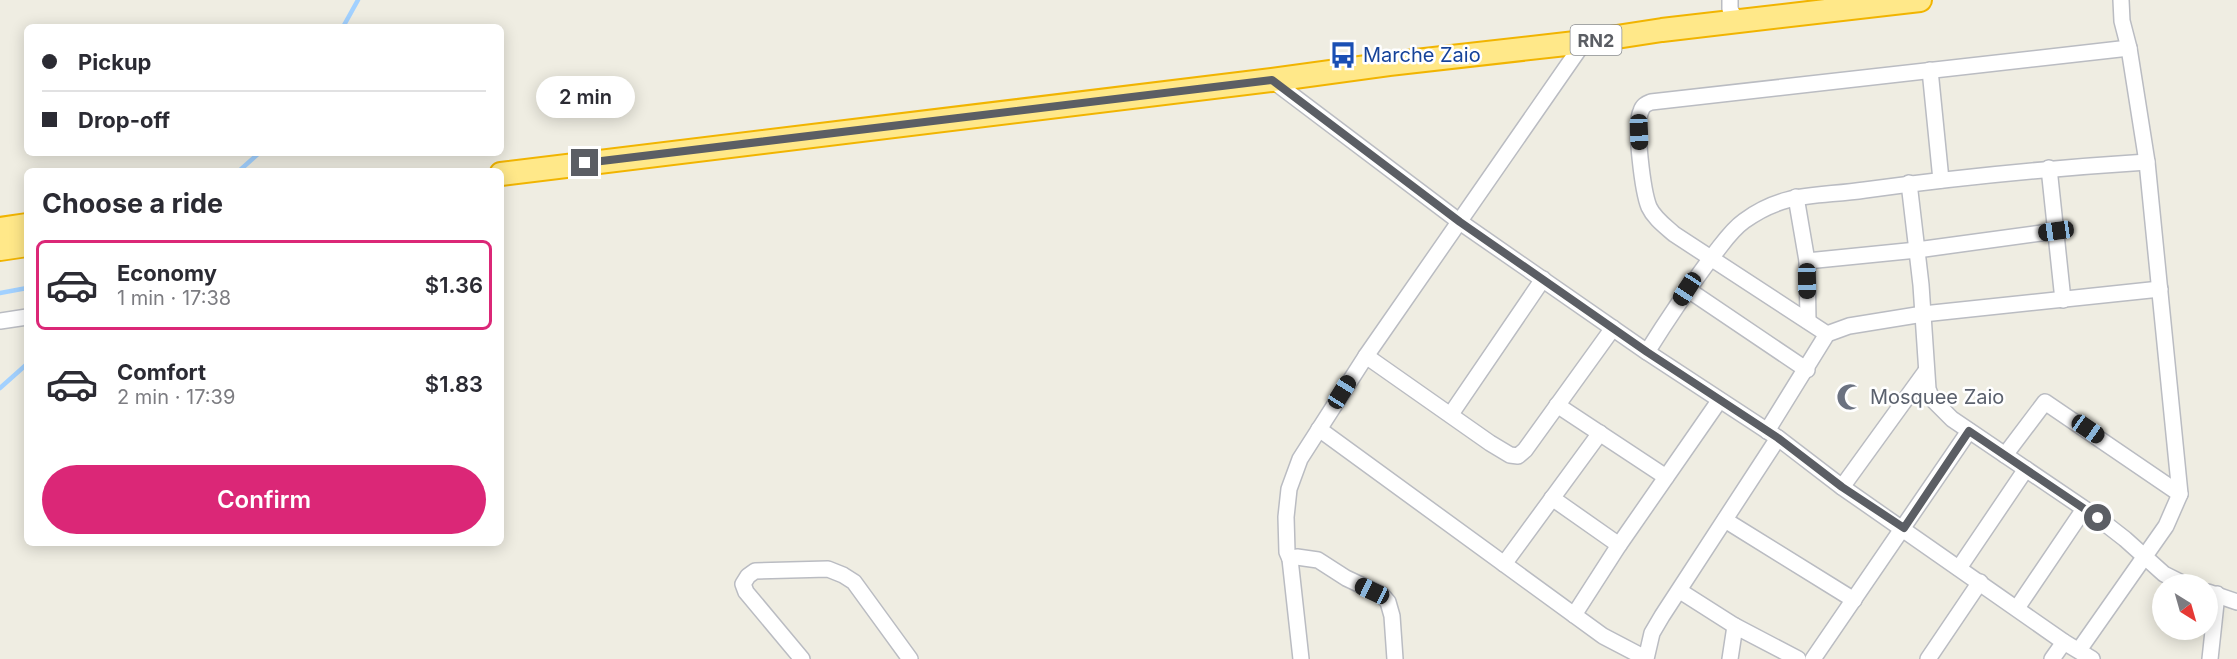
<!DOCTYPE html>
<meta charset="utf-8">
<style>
:root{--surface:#fff;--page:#f2f2f3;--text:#2b2b33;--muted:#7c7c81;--line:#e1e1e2;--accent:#db2777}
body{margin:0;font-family:Inter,sans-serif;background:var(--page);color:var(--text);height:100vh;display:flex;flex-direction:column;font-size:22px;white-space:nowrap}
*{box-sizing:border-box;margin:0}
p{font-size:20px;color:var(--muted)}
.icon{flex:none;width:33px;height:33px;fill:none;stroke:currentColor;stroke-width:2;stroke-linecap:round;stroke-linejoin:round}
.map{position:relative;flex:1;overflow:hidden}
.details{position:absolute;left:24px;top:168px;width:480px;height:378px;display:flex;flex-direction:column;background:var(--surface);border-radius:9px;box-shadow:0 3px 15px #0003}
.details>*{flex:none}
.guide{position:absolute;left:24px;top:24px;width:480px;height:132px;border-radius:9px;box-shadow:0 3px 15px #0003;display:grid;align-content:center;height:132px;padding:0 18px;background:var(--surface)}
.needle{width:39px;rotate:143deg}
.controls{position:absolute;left:2152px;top:574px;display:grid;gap:12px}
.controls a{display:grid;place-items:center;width:66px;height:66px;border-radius:50%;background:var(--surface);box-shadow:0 3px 15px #0003;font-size:30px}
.end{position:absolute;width:27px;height:27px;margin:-14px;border:8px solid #5b5e64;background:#fff;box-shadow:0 0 0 3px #fff}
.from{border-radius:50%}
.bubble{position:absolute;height:42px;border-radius:21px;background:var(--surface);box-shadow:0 3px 15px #0003;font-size:20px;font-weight:600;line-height:42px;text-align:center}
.car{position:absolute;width:18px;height:36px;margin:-18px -9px;border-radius:8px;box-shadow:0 0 4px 2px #0007;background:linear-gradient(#222 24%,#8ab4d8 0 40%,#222 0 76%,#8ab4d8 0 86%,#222 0)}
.guide b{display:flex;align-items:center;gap:21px;height:57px;font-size:22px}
.guide b+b{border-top:2px solid var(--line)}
.guide i{width:15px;height:15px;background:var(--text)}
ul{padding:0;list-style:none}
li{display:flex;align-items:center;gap:18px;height:90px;margin:0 12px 9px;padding:0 6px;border:3px solid transparent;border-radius:9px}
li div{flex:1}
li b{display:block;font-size:22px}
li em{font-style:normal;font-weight:600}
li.active{border-color:var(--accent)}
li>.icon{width:54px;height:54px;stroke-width:1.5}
h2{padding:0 18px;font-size:27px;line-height:72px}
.action{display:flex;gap:12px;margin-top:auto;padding:12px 18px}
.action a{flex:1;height:69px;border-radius:36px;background:var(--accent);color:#fff;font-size:24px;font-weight:600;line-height:69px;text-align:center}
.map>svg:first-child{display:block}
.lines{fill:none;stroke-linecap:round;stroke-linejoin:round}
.stream{stroke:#a2d1ff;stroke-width:4.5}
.minor-casing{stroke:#babcc2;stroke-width:18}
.highway-casing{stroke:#f1b400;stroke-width:26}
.minor{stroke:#fff;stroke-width:15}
.highway{stroke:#ffe889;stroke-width:22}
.route{stroke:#5b5e64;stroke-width:8}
.labels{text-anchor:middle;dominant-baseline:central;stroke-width:5;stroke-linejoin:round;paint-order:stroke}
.shield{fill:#fff;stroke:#8c8e92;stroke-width:1.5}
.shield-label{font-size:18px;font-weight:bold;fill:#5b5e64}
.transit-label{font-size:20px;fill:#164399;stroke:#fff;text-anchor:start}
.worship-label{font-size:20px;fill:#5b616d;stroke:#fff;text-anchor:start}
</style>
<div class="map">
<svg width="2237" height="659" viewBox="0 0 2237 659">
<rect width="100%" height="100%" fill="#efede2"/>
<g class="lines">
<!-- stream -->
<g class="stream">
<path d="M343 27 358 0"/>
<path d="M239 171 259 153"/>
<path d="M0 293 27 288"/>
<path d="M0 388 27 364"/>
</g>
<defs>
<g id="minor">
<path d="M1730 0V9L1737 22"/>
<path d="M1930 70 1941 180"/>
<path d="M1272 80 1460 222 1647 352 1778 438 1842 487 2064 642 2092 659"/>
<path d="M2049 168 2063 300"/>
<path d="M1909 183 1921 285 1928 389 1932 399 1952 419 2098 518 2125 539 2164 574 2186 585"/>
<path d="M1796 197 1807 261 1808 321"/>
<path d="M1807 261 1917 250 2056 231"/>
<path d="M1687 289 1807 370"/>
<path d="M0 321 27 317"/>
<path d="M1827 334 1674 234C1665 226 1654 218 1649 207 1643 192 1634 125 1641 111 1643 105 1646 104 1651 102L2129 48"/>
<path d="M1647 352C1667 320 1688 289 1711 258 1722 245 1730 231 1744 221 1785 191 1818 197 1865 190 1959 177 2053 168 2147 162"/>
<path d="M1366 356 1490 443 1510 455 1518 456 1525 450 1613 328"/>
<path d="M1557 405 1666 477"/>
<path d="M1451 414 1543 279"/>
<path d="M1319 429 1603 636 1645 658"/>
<path d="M1767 431 1827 334 1849 326 1923 314 2160 289"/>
<path d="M2005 455 2045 402 2180 494"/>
<path d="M1842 487 1926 371"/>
<path d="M1552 498 1619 545"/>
<path d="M1725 520 1854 600"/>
<path d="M1290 559 1297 557 1318 560 1346 578 1382 595 1388 602 1392 616 1395 659"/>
<path d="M1504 564 1600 433"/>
<path d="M1959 568 2026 469"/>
<path d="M1680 591 1735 626"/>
<path d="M2208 592 2237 602"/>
<path d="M2017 608 2084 509"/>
<path d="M1574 615 1619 545 1719 401"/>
<path d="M2079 650 2166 526 2180 494 2147 162 2129 48 2122 21 2121 0"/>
<path d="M802 659 746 592 743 584 748 576 755 571 828 569 843 575 854 582 910 659"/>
<path d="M1301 659 1290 559 1287 552 1286 517 1289 489 1300 459 1366 356 1584 42"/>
<path d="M1646 659 1652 633 1662 616 1778 438"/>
<path d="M1730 659 1735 626 1798 659"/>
<path d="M1813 659 1969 431"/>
<path d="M1928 659 1980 582"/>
<path d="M2052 659 2064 642"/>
<path d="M2210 659 2217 594"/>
</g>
<g id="highway">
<path d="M501 174 1272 80 1389 64 1584 42 1662 30 1920 0"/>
<path d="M0 229 27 225"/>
<path d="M0 249 27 245"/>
</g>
</defs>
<!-- minor casing -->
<use href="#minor" class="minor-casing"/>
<!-- highway casing -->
<use href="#highway" class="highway-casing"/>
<!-- minor -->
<use href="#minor" class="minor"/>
<!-- highway -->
<use href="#highway" class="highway"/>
</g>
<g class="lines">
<!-- route -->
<path class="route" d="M585 163 1272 80 1460 222 1647 352 1778 438 1842 487 1904 528 1969 431 2098 518"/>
</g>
<!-- icons -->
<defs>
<symbol id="bus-bare" viewBox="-9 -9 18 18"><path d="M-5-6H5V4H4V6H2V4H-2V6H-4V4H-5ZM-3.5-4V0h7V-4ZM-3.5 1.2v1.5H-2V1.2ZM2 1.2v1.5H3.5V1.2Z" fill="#1a4fb4" stroke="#fff" stroke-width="2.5" paint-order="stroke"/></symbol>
<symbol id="mosque-bare" viewBox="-9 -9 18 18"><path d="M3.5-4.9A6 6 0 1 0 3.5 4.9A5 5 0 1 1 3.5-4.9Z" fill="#6b7280" stroke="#fff" stroke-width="2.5" paint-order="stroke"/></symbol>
</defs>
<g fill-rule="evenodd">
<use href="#bus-bare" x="1324" y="36" width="38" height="38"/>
<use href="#mosque-bare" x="1831" y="378" width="38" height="38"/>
</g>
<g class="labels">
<!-- shield labels -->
<rect class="shield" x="1570.5" y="25" width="51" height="30" rx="4.5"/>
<g class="shield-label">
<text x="1596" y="40">RN2</text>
</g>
<!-- transit labels -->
<g class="transit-label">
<text x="1363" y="55">Marche Zaio</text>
</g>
<!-- worship labels -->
<g class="worship-label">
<text x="1870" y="397">Mosquee Zaio</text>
</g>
</g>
</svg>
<div class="controls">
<a><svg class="needle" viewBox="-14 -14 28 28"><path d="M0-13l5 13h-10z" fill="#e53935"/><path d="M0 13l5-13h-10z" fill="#7c7c81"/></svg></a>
</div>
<i class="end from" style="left:2098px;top:518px"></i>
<i class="end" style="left:585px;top:163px"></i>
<div class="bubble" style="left:536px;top:76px;width:99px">2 min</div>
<i class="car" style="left:1639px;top:132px;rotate:178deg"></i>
<i class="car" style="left:2056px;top:231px;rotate:262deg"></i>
<i class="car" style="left:1807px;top:281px;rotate:179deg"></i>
<i class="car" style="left:1687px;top:289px;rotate:213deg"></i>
<i class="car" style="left:1342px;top:392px;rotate:32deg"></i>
<i class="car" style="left:2088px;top:429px;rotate:125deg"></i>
<i class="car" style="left:1372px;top:591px;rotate:295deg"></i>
<div class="guide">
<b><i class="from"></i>Pickup</b>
<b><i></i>Drop-off</b>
</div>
<section class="details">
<h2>Choose a ride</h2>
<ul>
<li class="active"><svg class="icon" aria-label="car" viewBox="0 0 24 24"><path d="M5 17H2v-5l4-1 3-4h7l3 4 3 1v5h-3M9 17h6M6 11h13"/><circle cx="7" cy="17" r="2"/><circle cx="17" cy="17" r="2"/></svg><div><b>Economy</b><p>1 min · 17:38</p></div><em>$1.36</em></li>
<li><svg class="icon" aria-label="car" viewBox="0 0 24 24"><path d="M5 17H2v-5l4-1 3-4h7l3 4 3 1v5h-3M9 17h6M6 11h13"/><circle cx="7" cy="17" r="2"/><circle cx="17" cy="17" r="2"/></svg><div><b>Comfort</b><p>2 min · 17:39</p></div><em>$1.83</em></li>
</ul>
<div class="action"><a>Confirm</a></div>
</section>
</div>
